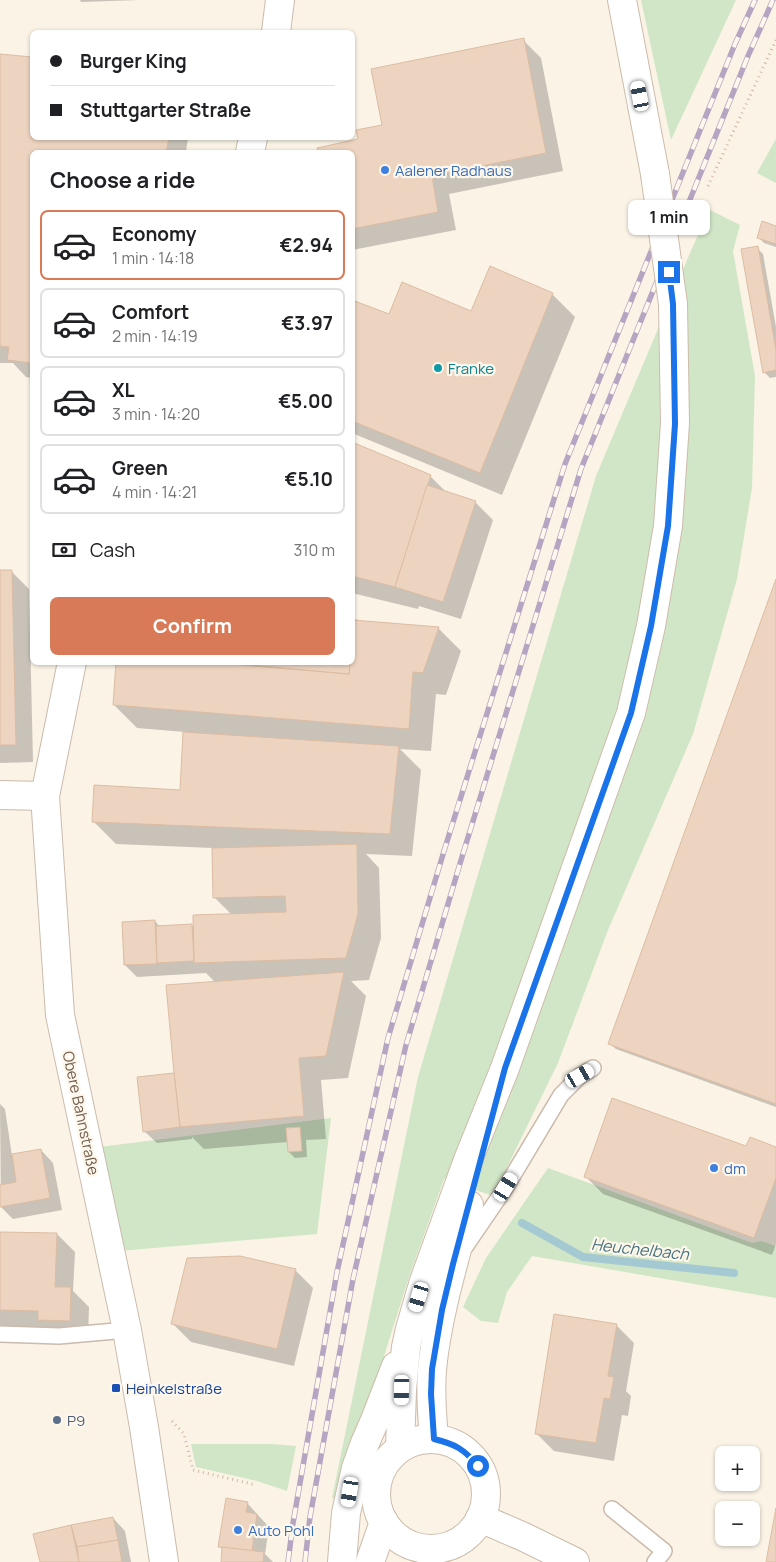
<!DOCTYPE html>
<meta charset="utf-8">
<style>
:root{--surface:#fff;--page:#f6f6f6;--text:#202124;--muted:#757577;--line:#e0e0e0;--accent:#d87a57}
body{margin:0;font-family:Manrope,sans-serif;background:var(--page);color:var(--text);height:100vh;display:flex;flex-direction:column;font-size:19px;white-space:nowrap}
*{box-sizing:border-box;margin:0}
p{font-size:16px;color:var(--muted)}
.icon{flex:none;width:28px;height:28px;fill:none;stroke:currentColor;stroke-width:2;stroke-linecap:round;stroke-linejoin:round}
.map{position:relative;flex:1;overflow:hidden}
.details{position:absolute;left:30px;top:150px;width:325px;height:515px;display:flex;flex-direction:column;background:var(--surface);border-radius:8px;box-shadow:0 1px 4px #0004}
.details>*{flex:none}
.guide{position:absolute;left:30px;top:30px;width:325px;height:110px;border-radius:8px;box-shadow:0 1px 4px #0004;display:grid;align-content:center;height:110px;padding:0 20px;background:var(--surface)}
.tools{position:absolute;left:715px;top:1446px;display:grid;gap:10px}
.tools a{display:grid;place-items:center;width:45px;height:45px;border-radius:8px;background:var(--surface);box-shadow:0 1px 4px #0004;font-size:25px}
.end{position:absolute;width:22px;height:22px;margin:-11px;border:6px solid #1a73e8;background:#fff;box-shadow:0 0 0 2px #fff}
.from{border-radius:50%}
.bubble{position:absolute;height:35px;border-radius:8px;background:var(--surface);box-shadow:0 1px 4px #0004;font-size:16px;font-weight:700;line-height:35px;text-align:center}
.car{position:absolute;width:15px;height:30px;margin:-15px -8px;border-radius:6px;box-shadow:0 0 4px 1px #0007;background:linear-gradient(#fff 24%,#345 0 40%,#fff 0 76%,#345 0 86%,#fff 0)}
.guide b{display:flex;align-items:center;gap:18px;height:48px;font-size:19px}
.guide b+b{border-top:1px solid var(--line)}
.guide i{width:12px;height:12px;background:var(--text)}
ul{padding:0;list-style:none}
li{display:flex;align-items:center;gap:15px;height:70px;margin:0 10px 8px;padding:0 10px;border:2px solid var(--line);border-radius:8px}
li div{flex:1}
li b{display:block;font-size:19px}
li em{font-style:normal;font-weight:700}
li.on{border-color:var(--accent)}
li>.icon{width:45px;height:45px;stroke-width:1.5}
h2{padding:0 20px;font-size:22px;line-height:60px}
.pay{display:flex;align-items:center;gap:12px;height:55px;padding:0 20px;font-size:19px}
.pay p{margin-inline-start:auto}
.button{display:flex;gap:10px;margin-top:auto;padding:10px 20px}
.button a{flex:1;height:58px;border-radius:8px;background:var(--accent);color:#fff;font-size:20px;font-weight:700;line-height:58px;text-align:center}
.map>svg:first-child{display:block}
.green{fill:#d1e6c6}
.shadow{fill:#0003}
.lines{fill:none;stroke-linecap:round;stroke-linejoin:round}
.stream{stroke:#a4c9d2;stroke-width:8}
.building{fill:#ecd4c0;stroke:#ddbca2}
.service-casing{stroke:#cabbad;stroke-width:18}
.minor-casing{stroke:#cabbad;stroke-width:30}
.tertiary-casing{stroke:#cabbad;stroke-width:30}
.secondary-casing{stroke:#cdbcab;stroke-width:30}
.path{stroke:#d1b7a3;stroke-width:3;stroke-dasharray:1 4;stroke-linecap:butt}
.service{stroke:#fff;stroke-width:15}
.minor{stroke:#fff;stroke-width:28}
.tertiary{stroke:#fff;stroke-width:28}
.secondary{stroke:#fff;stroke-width:28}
.rail-casing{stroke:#b6a5c2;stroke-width:5.5}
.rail{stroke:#fdf7ec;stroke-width:4;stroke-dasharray:11;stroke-linecap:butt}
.secondary-bridge-casing{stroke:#cdbcab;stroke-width:30;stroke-linecap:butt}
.secondary-bridge{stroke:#fff;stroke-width:28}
.route{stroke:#1a73e8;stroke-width:6}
.shop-dot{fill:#3f7fe0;stroke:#fdf7ec;stroke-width:2}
.culture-dot{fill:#0f9aa8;stroke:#fdf7ec;stroke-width:2}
.transit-dot{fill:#1a4fb4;stroke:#fdf7ec;stroke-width:2}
.service-dot{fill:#5c6f8a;stroke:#fdf7ec;stroke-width:2}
.labels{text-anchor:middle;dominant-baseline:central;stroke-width:4.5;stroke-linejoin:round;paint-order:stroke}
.shop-label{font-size:15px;fill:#366cbe;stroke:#fdf7ec;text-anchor:start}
.culture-label{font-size:15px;fill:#0d838f;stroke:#fdf7ec;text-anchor:start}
.street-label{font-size:15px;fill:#705c4d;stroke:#fdf7ec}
.transit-label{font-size:15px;fill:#164399;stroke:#fdf7ec;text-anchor:start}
.service-label{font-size:15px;fill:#4e5e75;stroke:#fdf7ec;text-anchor:start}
.water-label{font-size:16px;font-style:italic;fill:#497581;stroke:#fdf7ec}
</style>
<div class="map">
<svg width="776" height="1562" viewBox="0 0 776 1562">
<rect width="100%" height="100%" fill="#faf3e6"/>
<!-- green -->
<g class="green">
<path d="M641 0H736L671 140Z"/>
<path d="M776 139V183L757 173Z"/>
<path d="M710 210 740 225 733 251 755 376 752 488 737 579 693 734 608 930 558 1063 493 1196 444 1179 409 1277 367 1410 354 1439 347 1451 336 1499 332 1498 418 1077 596 476 693 246Z"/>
<path d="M331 1118 317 1234 119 1251 99 1147Z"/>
<path d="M548 1168 752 1243 761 1241 776 1246V1298L532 1256 507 1292 498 1323 481 1321 463 1307 486 1258Z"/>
<path d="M191 1444H272L296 1446 287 1491 257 1481 196 1467Z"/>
</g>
<!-- shadow -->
<g class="shadow">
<path d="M80 0H140L81 2Z"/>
<path d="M523 40 541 58 563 171 449 194 456 230 352 250V152H319L318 149 360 140Z"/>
<path d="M0 55 32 58V138H188L186 152H32V378L26 377 13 363H0Z"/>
<path d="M776 227V247L764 243 758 237Z"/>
<path d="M757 248 763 254 776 327V377L770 378 764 372Z"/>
<path d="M552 294 575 317 502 495 352 433V301L390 316 472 312Z"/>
<path d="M352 443 430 476 447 493 475 502 493 520 461 619 419 606 418 609 352 593Z"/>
<path d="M0 571H11L29 589 33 762 0 763Z"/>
<path d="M776 582V1107L616 1049 610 1044Z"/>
<path d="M352 616 359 622 438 628 461 651 446 695 436 694 431 751 400 749 421 770 412 856 366 854 379 868 381 938 369 980 351 981 366 996 348 1078 321 1080 326 1139 306 1140 307 1157 295 1158 289 1152 288 1142 204 1149 192 1137V1139L157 1143 144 1131 175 1074 216 983 206 973 137 977 125 965 155 921 160 927 192 925 194 928 232 915 214 897 213 848 116 844 93 821 181 792 185 732 137 728 114 705 217 664V662H352Z"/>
<path d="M0 1104 5 1109 12 1156 41 1150 53 1163 62 1210 13 1219 1 1207Z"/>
<path d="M747 1148H776V1244L772 1255 603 1194 585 1176Z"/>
<path d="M0 1233 57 1234 75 1252 73 1291 89 1307 88 1338 0 1327Z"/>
<path d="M295 1270 313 1288 294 1366 191 1342 173 1324Z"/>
<path d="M616 1325 634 1343 626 1391 631 1396 628 1416 622 1415 614 1461 554 1451 536 1433Z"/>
<path d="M247 1503 269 1527 265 1554 273 1562H222L223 1550 220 1546Z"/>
<path d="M113 1518 125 1531 131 1562H41L35 1535Z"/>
</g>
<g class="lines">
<!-- stream -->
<path class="stream" d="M522 1223 583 1257 734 1273"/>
</g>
<!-- building -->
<g class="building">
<path d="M524 38 546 153 432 176 438 212 352 229V152H318L317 148 358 139 356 130 382 125 371 69Z"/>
<path d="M0 54 32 57V138H169L166 152H32V363L7 360 9 347 0 346Z"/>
<path d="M762 221 776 226V244L757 238Z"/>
<path d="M758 246 776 350V370L763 373 741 249Z"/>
<path d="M490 266 553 293 480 473 352 421V300L389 314 402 282 471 311Z"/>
<path d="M352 442 431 475 395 587 352 576Z"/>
<path d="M427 485 476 501 443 602 395 587Z"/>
<path d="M0 570H12L16 745H0Z"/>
<path d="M776 579V1104L608 1044Z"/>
<path d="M353 620 439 627 423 673 413 672 409 729 113 705 116 662H207L349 674 350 662H352Z"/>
<path d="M216 662H350L349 674Z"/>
<path d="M183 732 399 746 390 834 92 822 94 785 180 790Z"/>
<path d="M357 844 358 914 346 958 194 963 193 915 286 912 285 896 213 898 212 848Z"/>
<path d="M155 920 157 964 124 965 122 922Z"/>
<path d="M192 924 194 961 157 963 156 926Z"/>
<path d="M344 972 326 1056 299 1058 304 1116 180 1127 174 1073 166 985Z"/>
<path d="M174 1073 180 1127 143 1132 137 1077Z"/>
<path d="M612 1098 746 1146 750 1137 776 1147V1178L754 1238 584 1177Z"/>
<path d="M300 1127 302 1151 288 1152 286 1128Z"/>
<path d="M41 1149 50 1198 0 1207V1185L16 1182 12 1154Z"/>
<path d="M0 1232 57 1233 55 1287H71L70 1321 38 1320V1311L0 1310Z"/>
<path d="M240 1256 296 1269 277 1349 171 1324 187 1258Z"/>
<path d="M554 1314 617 1324 608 1376 614 1377 610 1399 604 1398 596 1443 535 1434Z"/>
<path d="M226 1498 248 1502 246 1512 257 1514 252 1551 218 1547Z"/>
<path d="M776 1508V1562H766Z"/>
<path d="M113 1517 118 1540 77 1547 71 1525Z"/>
<path d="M71 1525 79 1562H40L33 1534Z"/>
<path d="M118 1540 122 1562H79L77 1547Z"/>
<path d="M222 1547 264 1552 263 1562H221Z"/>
</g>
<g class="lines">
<defs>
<g id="service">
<path d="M465 1247 506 1187 561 1095 580 1076 593 1068"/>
<path d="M0 1334 59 1336 127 1330"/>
<path d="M612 1509 664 1551 655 1562"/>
</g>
<path id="minor" d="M0 795 45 796"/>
<g id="tertiary">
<path d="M276 32 280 0"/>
<path d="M250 152 253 138"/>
<path d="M72 662 45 796 60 1015 127 1330 144 1427 164 1562"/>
<path d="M480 1518 524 1537 575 1562"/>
</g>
<g id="secondary">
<path d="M622 0 655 174"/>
<path d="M434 1439C432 1416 430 1393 432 1370 437 1316 455 1258 469 1205"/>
<circle cx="431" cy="1494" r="55"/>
<path d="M400 1448 402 1390 406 1347 410 1329 424 1281 468 1160 505 1068 631 713 651 626 668 526 675 423 673 304"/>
<path d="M342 1562 346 1513 356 1468 365 1443 375 1420 396 1366"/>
<path d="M370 1562 384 1522"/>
</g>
</defs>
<!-- service casing -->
<use href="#service" class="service-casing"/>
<!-- minor casing -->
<use href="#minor" class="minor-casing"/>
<!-- tertiary casing -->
<use href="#tertiary" class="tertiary-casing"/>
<!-- secondary casing -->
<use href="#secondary" class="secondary-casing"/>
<!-- path -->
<g class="path">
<path d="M708 186 776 40"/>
<path d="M172 1421 184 1434 193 1470 256 1485"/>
<path d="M448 1562 451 1554"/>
</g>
<!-- service -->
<use href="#service" class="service"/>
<!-- minor -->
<use href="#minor" class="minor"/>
<!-- tertiary -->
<use href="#tertiary" class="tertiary"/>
<!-- secondary -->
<use href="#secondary" class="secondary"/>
<defs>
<g id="rail">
<path d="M288 1562 293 1523 337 1272 388 1038 444 851 565 464 735 44 755 0"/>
<path d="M305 1562 310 1517 353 1279 406 1045 462 857 581 469 748 56 773 0"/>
</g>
</defs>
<!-- rail casing -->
<use href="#rail" class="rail-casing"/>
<!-- rail -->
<use href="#rail" class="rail"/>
<defs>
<path id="secondary-bridge" d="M655 174 673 304"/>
</defs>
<!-- secondary-bridge casing -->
<use href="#secondary-bridge" class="secondary-bridge-casing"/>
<!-- secondary-bridge -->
<use href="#secondary-bridge" class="secondary-bridge"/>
</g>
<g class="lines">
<!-- route -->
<path class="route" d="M478 1466C464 1449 455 1444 434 1439L431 1394 432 1369 442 1310 453 1264 505 1068 631 713 651 626 668 526 675 424 673 304 669 272"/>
</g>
<!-- markers -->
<g class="shop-dot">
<circle cx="385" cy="170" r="5"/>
<circle cx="714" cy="1168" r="5"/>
<circle cx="238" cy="1530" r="5"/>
</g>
<circle class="culture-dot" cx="438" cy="368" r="5"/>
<rect class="transit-dot" x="111" y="1383" width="10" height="10" rx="2.5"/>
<circle class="service-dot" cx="57" cy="1420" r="5"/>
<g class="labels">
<!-- shop labels -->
<g class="shop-label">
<text x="395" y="170">Aalener Radhaus</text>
<text x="724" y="1168">dm</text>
<text x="248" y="1530">Auto Pohl</text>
</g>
<!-- culture labels -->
<g class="culture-label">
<text x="448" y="368">Franke</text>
</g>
<!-- street labels -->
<g class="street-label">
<text transform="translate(81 1113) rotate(78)">Obere Bahnstraße</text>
</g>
<!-- transit labels -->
<g class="transit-label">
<text x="126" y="1388">Heinkelstraße</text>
</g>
<!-- service labels -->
<g class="service-label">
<text x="67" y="1420">P9</text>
</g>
<!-- water labels -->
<g class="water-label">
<text transform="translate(640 1249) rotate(6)">Heuchelbach</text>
</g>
</g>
</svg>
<div class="tools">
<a>+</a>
<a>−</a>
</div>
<i class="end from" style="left:478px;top:1466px"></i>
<i class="end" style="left:669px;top:272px"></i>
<div class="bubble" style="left:628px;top:200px;width:82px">1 min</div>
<i class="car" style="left:640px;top:96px;rotate:349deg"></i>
<i class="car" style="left:580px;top:1076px;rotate:60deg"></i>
<i class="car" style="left:506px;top:1187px;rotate:31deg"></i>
<i class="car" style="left:419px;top:1297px;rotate:197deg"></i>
<i class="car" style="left:402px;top:1390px;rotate:181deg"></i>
<i class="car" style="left:350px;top:1492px;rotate:189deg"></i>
<div class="guide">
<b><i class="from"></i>Burger King</b>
<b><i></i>Stuttgarter Straße</b>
</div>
<section class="details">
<h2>Choose a ride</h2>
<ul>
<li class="on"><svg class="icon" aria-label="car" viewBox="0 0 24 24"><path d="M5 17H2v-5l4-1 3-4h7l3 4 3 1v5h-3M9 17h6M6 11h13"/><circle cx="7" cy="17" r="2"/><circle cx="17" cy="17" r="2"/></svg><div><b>Economy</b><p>1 min · 14:18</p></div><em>€2.94</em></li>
<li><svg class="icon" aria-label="car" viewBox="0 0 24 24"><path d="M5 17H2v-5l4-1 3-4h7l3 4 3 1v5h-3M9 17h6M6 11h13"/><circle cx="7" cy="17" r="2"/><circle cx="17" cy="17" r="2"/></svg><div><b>Comfort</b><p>2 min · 14:19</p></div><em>€3.97</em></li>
<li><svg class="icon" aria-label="car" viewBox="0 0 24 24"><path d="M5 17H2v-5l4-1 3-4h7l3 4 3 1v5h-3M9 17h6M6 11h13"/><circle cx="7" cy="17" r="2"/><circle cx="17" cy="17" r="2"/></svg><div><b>XL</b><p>3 min · 14:20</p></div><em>€5.00</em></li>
<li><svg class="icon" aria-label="car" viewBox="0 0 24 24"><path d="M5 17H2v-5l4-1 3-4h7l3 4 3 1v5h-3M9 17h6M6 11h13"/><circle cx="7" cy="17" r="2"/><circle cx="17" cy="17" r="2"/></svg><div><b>Green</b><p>4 min · 14:21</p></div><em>€5.10</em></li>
</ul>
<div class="pay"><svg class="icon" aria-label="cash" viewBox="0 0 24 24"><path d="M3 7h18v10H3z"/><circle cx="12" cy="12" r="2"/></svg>Cash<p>310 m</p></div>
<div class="button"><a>Confirm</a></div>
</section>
</div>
